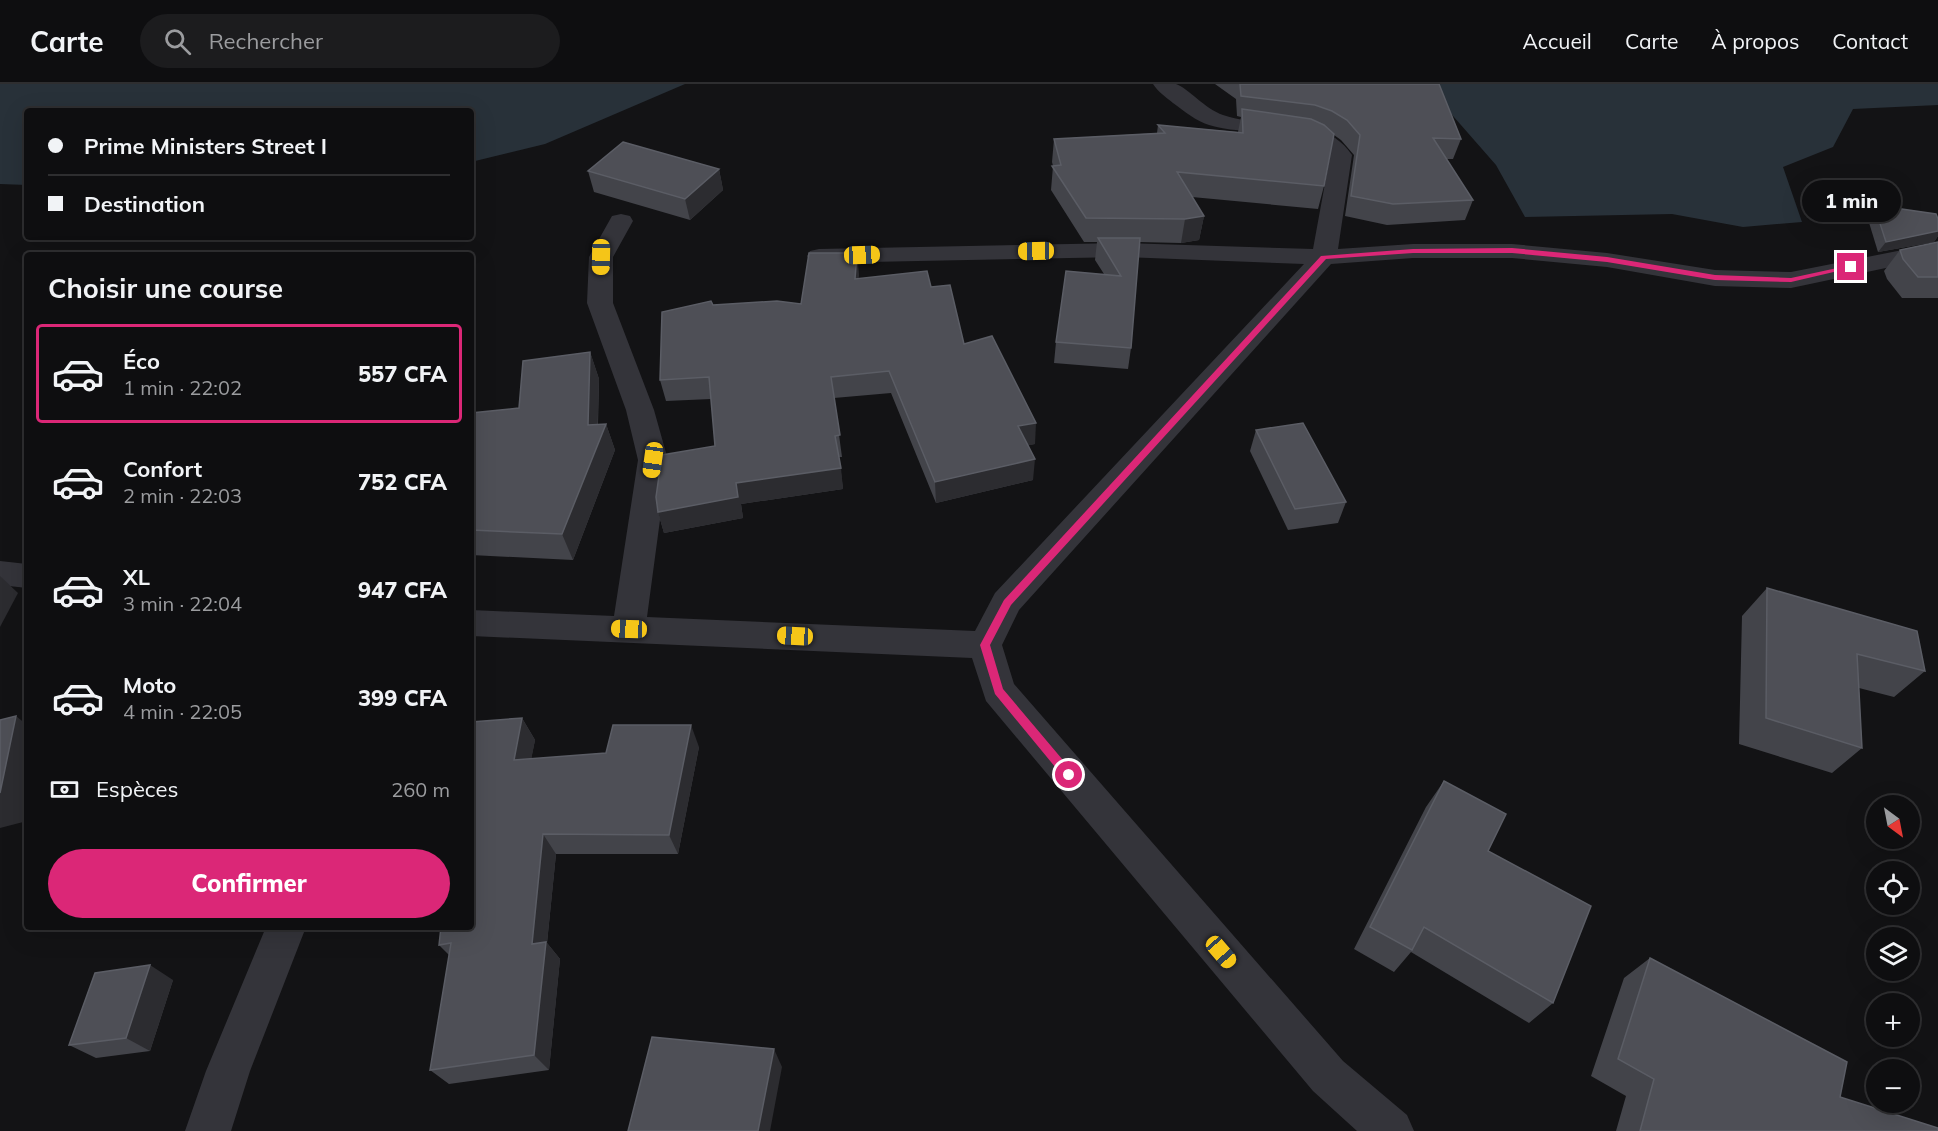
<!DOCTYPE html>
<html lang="fr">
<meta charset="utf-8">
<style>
:root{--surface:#0e0e10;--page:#1c1c1e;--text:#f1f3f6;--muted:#9b9c9f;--line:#2e2e30;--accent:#db2777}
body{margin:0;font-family:Mulish,sans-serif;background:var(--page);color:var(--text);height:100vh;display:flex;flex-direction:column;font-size:22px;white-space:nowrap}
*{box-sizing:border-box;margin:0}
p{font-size:20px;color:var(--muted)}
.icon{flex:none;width:33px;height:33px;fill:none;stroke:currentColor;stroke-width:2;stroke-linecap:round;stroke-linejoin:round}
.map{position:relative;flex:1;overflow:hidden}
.details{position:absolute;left:24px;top:168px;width:450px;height:678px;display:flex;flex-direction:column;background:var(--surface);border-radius:6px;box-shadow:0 6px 24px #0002,0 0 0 2px var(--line)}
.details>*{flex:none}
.banner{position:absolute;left:24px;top:24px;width:450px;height:132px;border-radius:6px;box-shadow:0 6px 24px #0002,0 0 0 2px var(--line);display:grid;align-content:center;height:132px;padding:0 24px;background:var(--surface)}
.needle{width:39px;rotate:148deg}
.controls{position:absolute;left:1866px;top:711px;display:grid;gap:12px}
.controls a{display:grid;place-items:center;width:54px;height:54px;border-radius:50%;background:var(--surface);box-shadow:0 6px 24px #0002,0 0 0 2px var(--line);font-size:30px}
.end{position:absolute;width:27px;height:27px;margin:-14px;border:8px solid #db2777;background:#fff;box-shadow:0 0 0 3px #fff}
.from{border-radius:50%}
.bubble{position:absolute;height:42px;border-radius:21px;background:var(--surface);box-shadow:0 6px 24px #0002,0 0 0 2px var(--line);font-size:20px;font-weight:800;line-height:42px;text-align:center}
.car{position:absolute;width:18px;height:36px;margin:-18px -9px;border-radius:8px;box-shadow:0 0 4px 2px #0007;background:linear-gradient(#f5c518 24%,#345 0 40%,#f5c518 0 76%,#345 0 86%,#f5c518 0)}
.banner b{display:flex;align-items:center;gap:21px;height:57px;font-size:22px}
.banner b+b{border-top:2px solid var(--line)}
.banner i{width:15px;height:15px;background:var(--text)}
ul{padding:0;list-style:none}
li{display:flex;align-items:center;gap:18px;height:99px;margin:0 12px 9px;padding:0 12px;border:3px solid transparent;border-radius:6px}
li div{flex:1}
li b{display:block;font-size:22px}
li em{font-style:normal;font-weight:800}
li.current{border-color:var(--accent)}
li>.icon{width:54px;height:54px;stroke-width:1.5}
h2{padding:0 24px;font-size:27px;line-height:72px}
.pay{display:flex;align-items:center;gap:15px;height:66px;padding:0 24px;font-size:22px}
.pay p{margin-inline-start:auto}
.button{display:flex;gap:12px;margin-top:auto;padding:12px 24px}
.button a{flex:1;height:69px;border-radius:36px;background:var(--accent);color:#fff;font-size:24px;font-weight:800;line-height:69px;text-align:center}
header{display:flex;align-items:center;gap:36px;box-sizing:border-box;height:84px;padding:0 30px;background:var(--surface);border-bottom:2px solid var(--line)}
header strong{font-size:28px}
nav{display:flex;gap:33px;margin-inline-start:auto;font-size:21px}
.search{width:420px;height:54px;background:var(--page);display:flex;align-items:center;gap:15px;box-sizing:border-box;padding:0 21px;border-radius:33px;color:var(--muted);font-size:22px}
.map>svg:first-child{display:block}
.water{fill:#283139}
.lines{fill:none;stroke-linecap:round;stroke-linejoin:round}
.street{fill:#34343a;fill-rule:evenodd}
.wall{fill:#43444a}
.shaded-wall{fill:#2c2c30}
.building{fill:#4e4f56;stroke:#5b5d65;stroke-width:1.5}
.route{fill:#db2777}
</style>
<header>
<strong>Carte</strong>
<div class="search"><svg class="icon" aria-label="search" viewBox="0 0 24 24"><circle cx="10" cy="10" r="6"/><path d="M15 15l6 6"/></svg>Rechercher</div>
<nav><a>Accueil</a><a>Carte</a><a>À propos</a><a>Contact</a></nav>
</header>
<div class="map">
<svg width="1938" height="1047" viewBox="0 0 1938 1047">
<rect width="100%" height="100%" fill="#131315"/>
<!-- water -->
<g class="water">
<path d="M0 0H685L545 60 471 78V27H27V101L0 100Z"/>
<path d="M1425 0H1938V21L1853 25 1833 63 1783 83 1802 138 1743 143 1672 130 1525 133 1496 81Z"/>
</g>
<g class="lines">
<!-- street -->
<g class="street">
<path d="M1153 0C1159 0 1170 0 1176 0 1188 4 1205 25 1223 31 1265 46 1323 28 1352 71L1338 165 1413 160H1512L1607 169 1715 186 1791 188 1938 159V173L1791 204 1715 202 1607 183 1512 174H1413L1331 180 1019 526 1002 561 1014 600 1343 977 1407 1031 1414 1047H1357L1313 1007 986 617 972 574 471 552V526L614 532 638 376 626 326 587 219 589 173 612 132 621 130 630 132 633 137 613 173V219L654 326 668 376 647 533 975 547 995 509 1304 180 1124 173 819 179 810 177 807 172 810 167 819 165 1124 159 1313 165 1330 72C1306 43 1243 52 1209 41 1196 37 1184 27 1173 19 1166 13 1158 8 1153 0Z"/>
<path d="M0 477 27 480V504L0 501Z"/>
<path d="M266 843H306L250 987 231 1047H185L206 987Z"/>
</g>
</g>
<!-- wall -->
<g class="wall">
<path d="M1215 0H1439L1461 55 1453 75H1446L1473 116 1465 136 1387 141 1345 132 1354 71 1341 56 1334 51 1324 102 1318 125 1192 113 1204 132 1199 156 1181 159 1139 158 1131 264 1128 285 1054 279 1056 258 1104 190 1095 176 1097 158H1084L1051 106 1053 82 1052 78 1054 55 1157 49 1158 41 1238 48 1241 33 1237 32 1236 15Z"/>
<path d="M719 85 723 106 690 136 594 108 588 87Z"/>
<path d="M1874 121 1938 135V152L1934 158 1878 168 1867 132Z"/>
<path d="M1938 158V214H1902L1887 195 1884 187 1900 166Z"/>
<path d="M859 190 858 194 931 203 964 260 1035 360 1028 361 1033 396 936 419 891 309 834 314 842 373H839L843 405 741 420 743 434 664 449 658 428 715 362 711 315 666 317 660 296 713 221 801 220Z"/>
<path d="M590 268 599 295 598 340H606L615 366 573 476 471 471V329L519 324Z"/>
<path d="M1256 346 1346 418 1338 439 1288 446 1250 367Z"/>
<path d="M1767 504 1925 587 1894 613 1859 604 1862 664 1832 689 1739 660 1742 532Z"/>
<path d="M522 634 535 656 531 675 699 663 678 770H556L547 859 560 875 549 986 449 1000 430 986 449 871 439 861Z"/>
<path d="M1444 697 1488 767 1553 919 1529 939 1411 868 1394 888 1354 865 1426 723Z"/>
<path d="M1650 874 1840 1013 1938 1047H1616L1626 1012 1591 992 1624 894Z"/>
<path d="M173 896 150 967 96 974 69 961Z"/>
</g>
<!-- shaded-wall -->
<g class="shaded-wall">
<path d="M719 85 723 106 690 136 685 115Z"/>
<path d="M1204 132 1199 156 1181 159 1185 135Z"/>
<path d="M1938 147V152L1934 158 1878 168 1886 158Z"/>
<path d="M857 169 859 190 857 216 855 195Z"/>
<path d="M590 268 599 295 597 361 606 340 615 366 573 476 562 450 588 341Z"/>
<path d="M1036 339 1035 360 1017 364 1018 342Z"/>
<path d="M1035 375 1033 396 936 419 935 398Z"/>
<path d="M841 384 843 405 741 420 743 434 664 449 658 428 736 399Z"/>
<path d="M0 492 18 509 0 543Z"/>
<path d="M16 632 27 641V737L0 744V709Z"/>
<path d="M522 634 535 656 527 697 514 676Z"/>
<path d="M691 641 699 663 678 770 669 751Z"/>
<path d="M543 750 556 770 547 859 560 875 549 986 534 971 532 860Z"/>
<path d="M150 881 173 896 150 967 126 954Z"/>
<path d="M774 965 782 983 770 1047H758Z"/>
</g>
<!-- building -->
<g class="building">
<path d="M1240 0H1439L1461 55 1433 54 1473 116 1393 120 1351 112 1360 51 1347 36 1332 27 1315 21 1241 12Z"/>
<path d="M1242 25 1311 35 1324 41 1334 50 1324 102 1177 88 1204 132 1185 135 1086 134 1052 82 1061 81 1054 55 1165 49 1158 41 1243 49Z"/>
<path d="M623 58 719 85 685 115 588 87Z"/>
<path d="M1874 121 1936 130 1938 135V147L1886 158Z"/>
<path d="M1098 154H1140L1131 264 1056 258 1066 187 1121 192Z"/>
<path d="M1938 158V193H1918L1903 175 1900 166Z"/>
<path d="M809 169H857L855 195 927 187 931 203 950 201 964 260 992 252 1036 339 1018 342 1035 375 935 398 889 287 831 293 840 351 835 352 841 384 736 399 738 413 658 428 656 413 662 371 715 362 709 293 660 296 662 228 711 217 713 221 777 217 801 220Z"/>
<path d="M590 268 588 341 606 340 562 450 471 446V329L519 324 523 277Z"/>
<path d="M1303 339 1346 418 1295 425 1256 346Z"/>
<path d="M1767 504 1917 547 1925 587 1857 570 1862 664 1766 634Z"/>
<path d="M16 632 0 709V636Z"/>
<path d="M522 634 514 676 606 669 613 641H691L669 751 543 750 532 860 546 858 534 971 430 986 451 859 439 861 441 843H471V638Z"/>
<path d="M1444 697 1506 730 1488 767 1591 822 1553 919 1424 843 1412 866 1370 843Z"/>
<path d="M1650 874 1847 978 1840 1013 1938 1044V1047H1640L1654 995 1618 975Z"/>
<path d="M150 881 126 954 69 961 95 889Z"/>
<path d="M652 953 774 965 758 1047H628Z"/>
</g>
<!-- route -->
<path class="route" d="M1512 164 1607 173 1715 191 1791 194 1851 181 1855 183 1791 198 1715 196 1607 178 1512 169H1413L1326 175 1011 521 990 561 1003 605 1073 688V695H1065L995 610 980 561 1004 516 1321 172 1413 165Z"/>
</svg>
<div class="controls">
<a><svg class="needle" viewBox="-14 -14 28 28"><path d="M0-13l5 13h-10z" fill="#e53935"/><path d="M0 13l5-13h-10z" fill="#9b9c9f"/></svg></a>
<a><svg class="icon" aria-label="locate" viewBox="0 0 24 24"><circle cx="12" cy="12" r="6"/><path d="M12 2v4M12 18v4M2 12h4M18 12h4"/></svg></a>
<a><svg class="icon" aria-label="layers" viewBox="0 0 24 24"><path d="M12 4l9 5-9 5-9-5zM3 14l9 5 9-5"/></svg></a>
<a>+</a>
<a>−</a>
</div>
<i class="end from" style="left:1069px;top:691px"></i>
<i class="end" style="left:1851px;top:183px"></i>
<div class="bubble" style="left:1802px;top:96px;width:99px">1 min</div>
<i class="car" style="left:1036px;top:167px;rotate:269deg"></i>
<i class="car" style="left:862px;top:171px;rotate:88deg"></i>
<i class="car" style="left:601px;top:173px;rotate:181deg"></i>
<i class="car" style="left:653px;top:376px;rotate:188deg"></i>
<i class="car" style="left:629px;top:545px;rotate:272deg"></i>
<i class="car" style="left:795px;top:552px;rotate:273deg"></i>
<i class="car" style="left:1221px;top:868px;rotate:139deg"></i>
<div class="banner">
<b><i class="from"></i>Prime Ministers Street I</b>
<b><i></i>Destination</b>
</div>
<section class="details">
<h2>Choisir une course</h2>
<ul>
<li class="current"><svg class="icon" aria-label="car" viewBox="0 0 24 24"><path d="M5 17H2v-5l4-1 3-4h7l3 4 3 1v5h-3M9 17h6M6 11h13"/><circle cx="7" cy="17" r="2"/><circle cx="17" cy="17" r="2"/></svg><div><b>Éco</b><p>1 min · 22:02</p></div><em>557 CFA</em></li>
<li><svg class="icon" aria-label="car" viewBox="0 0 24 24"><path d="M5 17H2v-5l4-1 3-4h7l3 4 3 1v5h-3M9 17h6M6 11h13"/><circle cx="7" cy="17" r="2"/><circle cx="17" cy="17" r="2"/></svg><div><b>Confort</b><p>2 min · 22:03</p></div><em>752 CFA</em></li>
<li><svg class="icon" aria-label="car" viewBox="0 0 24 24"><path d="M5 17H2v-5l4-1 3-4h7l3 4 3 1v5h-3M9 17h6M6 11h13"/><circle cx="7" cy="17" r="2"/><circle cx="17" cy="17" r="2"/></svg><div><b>XL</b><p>3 min · 22:04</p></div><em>947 CFA</em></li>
<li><svg class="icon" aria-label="car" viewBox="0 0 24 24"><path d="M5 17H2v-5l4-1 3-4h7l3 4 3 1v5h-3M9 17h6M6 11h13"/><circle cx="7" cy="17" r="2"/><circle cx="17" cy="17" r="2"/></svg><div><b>Moto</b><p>4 min · 22:05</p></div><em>399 CFA</em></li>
</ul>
<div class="pay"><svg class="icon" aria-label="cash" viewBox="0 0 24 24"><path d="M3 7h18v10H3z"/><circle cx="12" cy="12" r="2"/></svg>Espèces<p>260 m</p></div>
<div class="button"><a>Confirmer</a></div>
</section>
</div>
